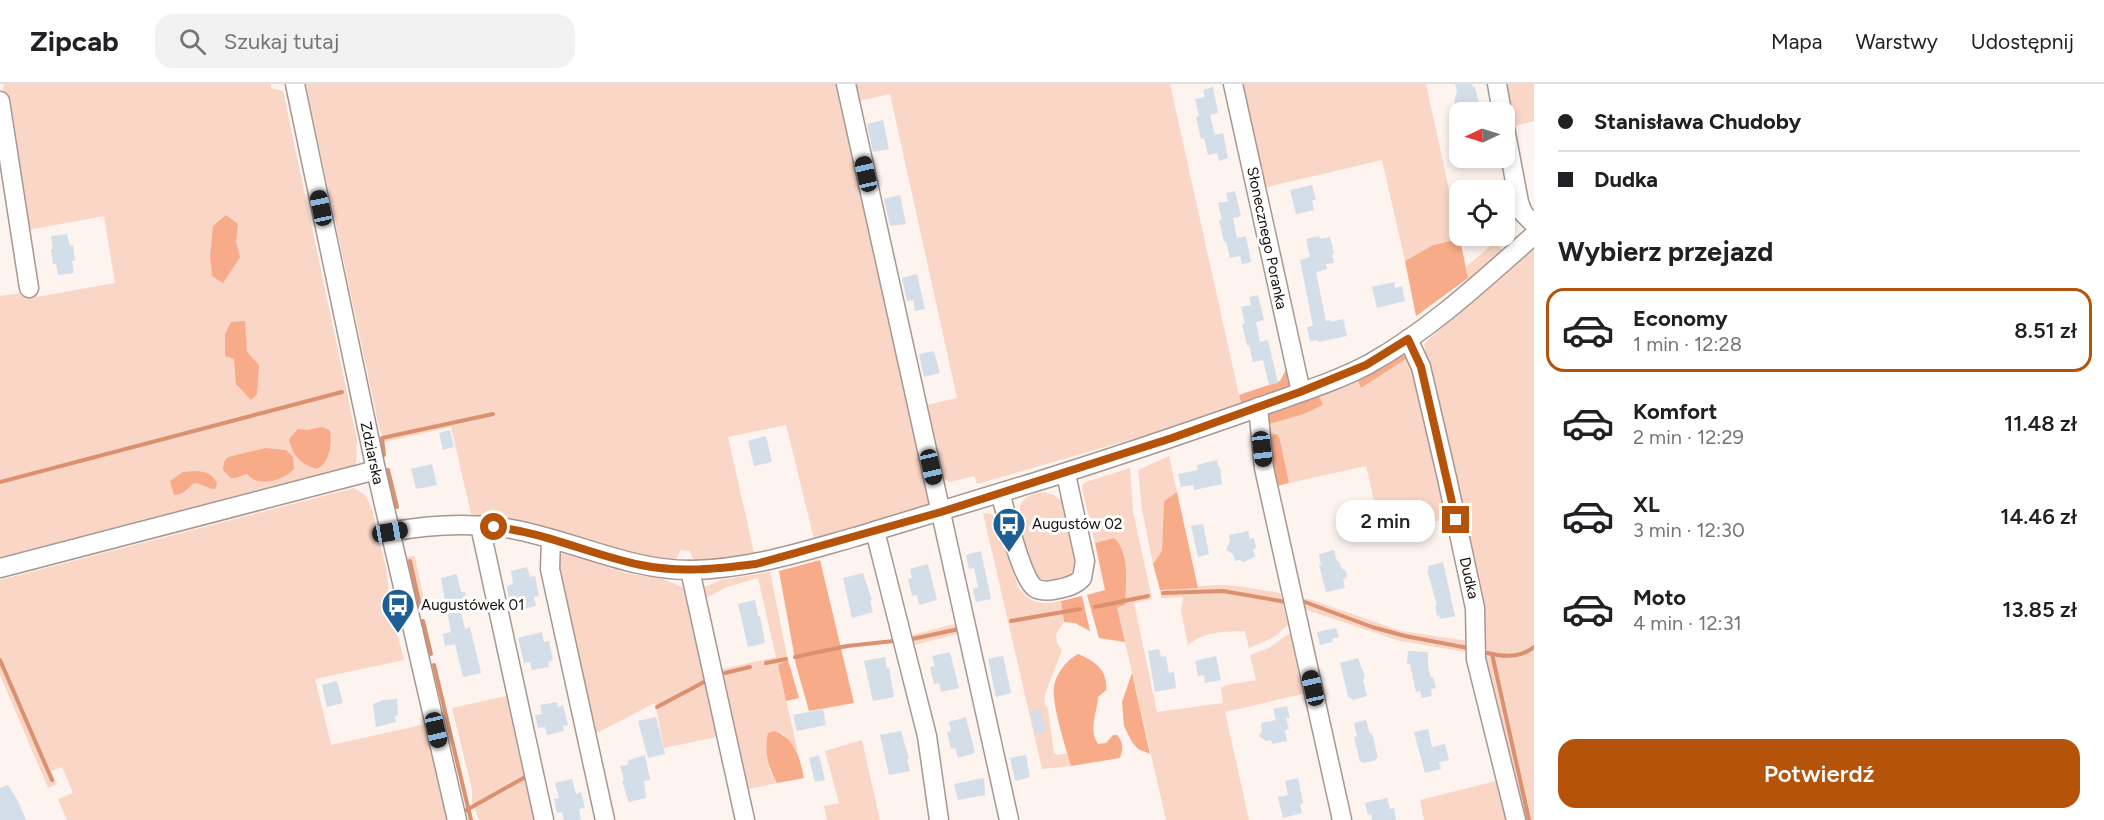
<!DOCTYPE html>
<html lang="pl">
<meta charset="utf-8">
<style>
:root{--surface:#fff;--page:#f2f2f2;--text:#202124;--muted:#757577;--line:#e0e0e0;--accent:#b45309}
body{margin:0;font-family:Figtree,sans-serif;background:var(--page);color:var(--text);height:100vh;display:flex;flex-direction:column;font-size:22px;white-space:nowrap}
*{box-sizing:border-box;margin:0}
p{font-size:20px;color:var(--muted)}
.icon{flex:none;width:33px;height:33px;fill:none;stroke:currentColor;stroke-width:2;stroke-linecap:round;stroke-linejoin:round}
.map{position:relative;flex:1;overflow:hidden}
.drawer{display:flex;flex-direction:column;background:var(--surface);width:570px}
.drawer>*{flex:none}
.hud{display:grid;align-content:center;height:132px;padding:0 24px;background:var(--surface)}
.needle{width:39px;rotate:266deg}
.fabs{position:absolute;left:1449px;top:18px;display:grid;gap:12px}
.fabs a{display:grid;place-items:center;width:66px;height:66px;border-radius:12px;background:var(--surface);box-shadow:0 3px 9px #0003;font-size:30px}
.end{position:absolute;width:27px;height:27px;margin:-14px;border:8px solid #b45309;background:#fff;box-shadow:0 0 0 3px #fff}
.from{border-radius:50%}
.bubble{position:absolute;height:42px;border-radius:18px;background:var(--surface);box-shadow:0 3px 9px #0003;font-size:20px;font-weight:600;line-height:42px;text-align:center}
.car{position:absolute;width:18px;height:36px;margin:-18px -9px;border-radius:8px;box-shadow:0 0 4px 2px #0007;background:linear-gradient(#222 24%,#8ab4d8 0 40%,#222 0 76%,#8ab4d8 0 86%,#222 0)}
.hud b{display:flex;align-items:center;gap:21px;height:57px;font-size:22px}
.hud b+b{border-top:2px solid var(--line)}
.hud i{width:15px;height:15px;background:var(--text)}
ul{padding:0;list-style:none}
li{display:flex;align-items:center;gap:18px;height:84px;margin:0 12px 9px;padding:0 12px;border:3px solid transparent;border-radius:18px}
li div{flex:1}
li b{display:block;font-size:22px}
li em{font-style:normal;font-weight:600}
li.active{border-color:var(--accent)}
li>.icon{width:54px;height:54px;stroke-width:1.5}
h2{padding:0 24px;font-size:27px;line-height:72px}
.button{display:flex;gap:12px;margin-top:auto;padding:12px 24px}
.button a{flex:1;height:69px;border-radius:18px;background:var(--accent);color:#fff;font-size:24px;font-weight:600;line-height:69px;text-align:center}
header{display:flex;align-items:center;gap:36px;box-sizing:border-box;height:84px;padding:0 30px;background:var(--surface);border-bottom:2px solid var(--line)}
header strong{font-size:28px}
nav{display:flex;gap:33px;margin-inline-start:auto;font-size:21px}
.search{width:420px;height:54px;background:var(--page);display:flex;align-items:center;gap:15px;box-sizing:border-box;padding:0 21px;border-radius:18px;color:var(--muted);font-size:22px}
main{display:flex;flex:1;min-height:0}
.map>svg:first-child{display:block}
.green{fill:#fad6c6;fill-rule:evenodd}
.forest{fill:#f7ab89}
.lines{fill:none;stroke-linecap:round;stroke-linejoin:round}
.stream{stroke:#db9170;stroke-width:4}
.building{fill:#d3dee9}
.minor-casing{stroke:#a69791;stroke-width:21}
.minor{stroke:#fff;stroke-width:18}
.route{stroke:#b45309;stroke-width:8}
.labels{text-anchor:middle;dominant-baseline:central;stroke-width:6;stroke-linejoin:round;paint-order:stroke}
.street-label{font-size:15px;fill:#130e0b;stroke:#fff}
.poi-label{font-size:15px;fill:#130e0b;stroke:#fff;text-anchor:start}
</style>
<header>
<strong>Zipcab</strong>
<div class="search"><svg class="icon" aria-label="search" viewBox="0 0 24 24"><circle cx="10" cy="10" r="6"/><path d="M15 15l6 6"/></svg>Szukaj tutaj</div>
<nav><a>Mapa</a><a>Warstwy</a><a>Udostępnij</a></nav>
</header>
<main>
<div class="map">
<svg width="1534" height="736" viewBox="0 0 1534 736">
<rect width="100%" height="100%" fill="#fdf3ef"/>
<!-- green -->
<g class="green">
<path d="M4 0H271V4L283 7 357 356 356 383 0 475V212L36 207 37 213 115 199 104 132 28 146 3 5ZM266 364 286 366 294 385C283 396 257 404 247 390L236 394Z"/>
<path d="M306 0H841L935 420 814 455 786 341 728 353 755 473 697 478 692 474 690 467 680 466 677 474 672 477 624 470 534 442 471 430 451 343 384 358 379 343Z"/>
<path d="M850 0H1170L1241 320 1181 341 977 400 974 392 950 398 938 391 922 322 957 314 890 10 854 18Z"/>
<path d="M1240 0H1426L1460 155 1433 161 1405 177 1382 76 1263 104Z"/>
<path d="M1502 0H1534V37L1511 43Z"/>
<path d="M1496 157 1504 169 1469 200 1466 183Z"/>
<path d="M1534 159V736H1522L1483 580 1484 515 1424 260Z"/>
<path d="M1409 273 1446 435 1382 450 1366 382 1289 399 1280 356 1266 351V341L1304 330 1323 321 1317 307 1356 291 1362 303Z"/>
<path d="M1169 372 1177 408 1164 417 1162 467 1153 480 1142 426 1138 386Z"/>
<path d="M1130 384 1133 427 1152 515 1134 519 1157 628 1223 619 1221 604 1227 601 1256 596 1250 571 1269 564 1290 549 1303 610 1225 628 1249 736H1166L1117 523 1125 520 1124 469 1114 454 1095 459 1082 405 1083 400 1086 398Z"/>
<path d="M354 404 365 411 372 425 386 484 391 527 404 576 315 595 331 661 426 640 449 736H67L58 715 73 709 62 683 51 687 57 700 48 704 0 591V496Z"/>
<path d="M1044 408 1054 411 1058 415 1063 414C1069 436 1092 488 1059 496 1049 499 1041 497 1034 488L1015 429 1020 428C1019 412 1032 411 1044 408Z"/>
<path d="M983 429 991 430 999 440 1018 503C1029 520 1043 521 1061 517L1064 538 1056 550 1057 559 1062 566 1045 610 1044 619 1048 625 1054 669 1057 671 1068 669 1071 682 1042 685Z"/>
<path d="M556 469 566 470 626 489 663 495 689 506 722 652 664 664 655 619 595 650 555 479Z"/>
<path d="M412 472 415 473 426 526H414L403 474Z"/>
<path d="M770 488 788 576 778 582 798 668 782 649 769 685 777 699 749 705 743 704 717 586 776 573 758 494 727 503 706 514 709 529 705 531 699 505 721 496Z"/>
<path d="M1215 501 1238 502 1280 509 1288 541 1274 553 1249 564 1245 547C1223 548 1205 547 1188 561L1181 527 1183 513 1161 514 1160 506Z"/>
<path d="M1303 515H1309L1401 547 1468 557 1466 568 1400 557 1304 525Z"/>
<path d="M959 539 961 549 910 562 907 552Z"/>
<path d="M511 611 538 736H479L472 718V706L452 624Z"/>
<path d="M862 656 880 736H827L824 722 839 719 825 667Z"/>
<path d="M1496 697 1506 736H1424L1420 716Z"/>
</g>
<!-- forest -->
<g class="forest">
<path d="M226 131 238 140 236 158 240 173 223 199 212 192 210 173 213 142Z"/>
<path d="M1460 155 1468 194 1416 232 1405 177 1433 161Z"/>
<path d="M245 237 247 268 259 281 257 310 251 316 236 300 234 275 225 272V250L231 238Z"/>
<path d="M1398 270 1409 273 1361 304 1356 291Z"/>
<path d="M1287 284 1294 300 1289 308 1243 327 1239 311 1280 297Z"/>
<path d="M1317 307 1323 321 1304 330 1266 341 1268 327Z"/>
<path d="M323 343 330 347C332 360 330 378 317 385 300 380 293 372 289 355L298 345 307 346Z"/>
<path d="M1277 350 1280 356 1289 399 1277 402 1266 351Z"/>
<path d="M266 364 286 366 293 373 294 385C283 397 257 404 247 390L236 394H231L223 386 224 378 228 373Z"/>
<path d="M196 387C207 388 213 390 217 400L215 405C208 405 201 399 195 399 189 401 187 410 174 411L170 397 183 388Z"/>
<path d="M1177 408 1198 504 1160 506 1153 480 1162 467 1164 417Z"/>
<path d="M1114 454C1130 468 1126 501 1125 521L1117 523 1125 558 1099 554 1087 511 1105 506 1095 459Z"/>
<path d="M820 476 854 619 809 627 796 581 779 487Z"/>
<path d="M1082 512 1090 547 1075 539 1064 538 1061 517Z"/>
<path d="M1078 570C1095 577 1108 586 1106 606L1098 613C1097 630 1088 645 1098 660L1106 659 1113 651H1117C1124 659 1123 665 1120 674L1071 682C1066 664 1049 614 1055 598 1059 586 1068 575 1078 570Z"/>
<path d="M788 576 799 614 786 617 778 581Z"/>
<path d="M1132 589 1150 670 1138 665 1132 658 1124 642 1122 618Z"/>
<path d="M773 647C795 653 800 674 804 694L777 699C768 683 764 668 768 649Z"/>
</g>
<g class="lines">
<!-- stream -->
<g class="stream">
<path d="M384 371 382 354 493 330"/>
<path d="M388 386 397 423"/>
<path d="M0 398 342 308"/>
<path d="M410 477 421 527"/>
<path d="M1163 509 1223 507 1286 518"/>
<path d="M1305 518 1372 543 1405 552 1468 564"/>
<path d="M1095 523 1148 512"/>
<path d="M423 537 431 570"/>
<path d="M1011 537 1080 525"/>
<path d="M912 555 959 545"/>
<path d="M1487 569C1503 573 1521 574 1534 563"/>
<path d="M1492 570 1529 736"/>
<path d="M795 573 847 562 894 557"/>
<path d="M0 576 52 696"/>
<path d="M766 579 786 575"/>
<path d="M434 581 471 736"/>
<path d="M725 589 750 583"/>
<path d="M657 623 704 598"/>
<path d="M463 728 527 692"/>
</g>
</g>
<!-- building -->
<g class="building">
<path d="M1455 0H1472L1473 3H1475L1480 23 1460 27 1454 18 1457 7Z"/>
<path d="M1213 3 1218 29 1210 31 1215 51 1223 49 1228 74 1219 77 1217 69 1208 71 1204 54 1201 55 1196 33 1199 32 1195 15 1205 13 1203 6Z"/>
<path d="M883 36 889 65 873 68 867 40Z"/>
<path d="M1312 101 1316 116H1312L1314 126 1296 130 1290 106Z"/>
<path d="M1235 107 1241 132 1233 134 1237 154 1246 152 1251 178 1242 180 1240 172 1230 174 1226 157 1224 158 1219 136H1222L1218 119 1228 117 1226 109Z"/>
<path d="M900 111 906 140 890 142 884 115Z"/>
<path d="M67 150 70 162 73 161 75 177H72L74 189 58 191 56 180H53L51 165H53L51 152Z"/>
<path d="M1319 152 1320 155 1330 153 1334 170H1332L1334 179 1326 180 1327 185 1316 188 1326 237 1331 236V238L1343 235 1347 252 1318 258V256L1310 257 1307 243 1313 242 1300 176 1310 173 1306 155Z"/>
<path d="M917 190 925 225 915 227 913 216 907 217 902 194Z"/>
<path d="M1394 198 1395 204 1402 202 1405 217 1377 224 1372 203Z"/>
<path d="M1258 211 1264 236 1256 238 1260 258 1268 256 1278 299 1269 301 1263 276 1253 278 1249 261 1247 262 1242 240H1245L1241 223 1251 221 1249 213Z"/>
<path d="M934 267 940 289 924 293 919 270Z"/>
<path d="M450 346 454 363 443 366 439 349Z"/>
<path d="M766 352 772 378 754 382 748 357Z"/>
<path d="M1217 376 1218 383H1220L1222 400 1194 406 1193 401 1181 403 1178 390 1198 386 1197 381Z"/>
<path d="M432 380 437 401 416 405 411 385Z"/>
<path d="M1203 440 1209 470 1198 473 1191 442Z"/>
<path d="M1248 447 1250 455 1254 454 1256 464 1253 465 1255 473 1243 478 1240 476 1235 477 1233 470 1226 466 1230 457 1229 451Z"/>
<path d="M1334 466 1337 477H1339L1341 484 1346 487 1347 492 1343 496 1345 504 1326 508 1319 481H1321L1319 470Z"/>
<path d="M981 467 991 515 976 518 973 505 978 503 974 484 969 485 966 471Z"/>
<path d="M1443 478 1455 532 1440 535 1439 531 1437 532 1435 522 1437 521 1427 486H1429L1428 482Z"/>
<path d="M928 480 937 516 919 521 917 511 912 512 908 495 912 494 910 485Z"/>
<path d="M527 483 530 493 535 492 539 512 534 513 536 522 519 526 516 513 509 515 507 502 513 500 511 487Z"/>
<path d="M863 489 872 516 870 517 873 528 852 534 843 494Z"/>
<path d="M457 490 461 508H465L467 520 459 521 465 545 470 543 481 589 463 593 455 560 445 562 443 550 451 548 441 494Z"/>
<path d="M755 516 758 532H760L765 559 748 563 738 520Z"/>
<path d="M1336 544 1339 553 1332 555 1333 558 1320 561 1317 548Z"/>
<path d="M542 548 544 558 549 557 553 576 548 578 549 583 532 586 530 578 524 579 518 554Z"/>
<path d="M1159 565 1161 573 1166 572 1169 589 1174 588 1176 604 1155 608 1148 567Z"/>
<path d="M1408 567 1428 568V582L1431 594 1433 593 1436 604 1431 605 1432 612 1422 614 1420 607 1416 608 1410 580H1407Z"/>
<path d="M950 568 959 604 941 608 939 599 934 600 930 583 935 582 932 572Z"/>
<path d="M1003 572 1011 609 996 613 988 575Z"/>
<path d="M1216 572 1221 596 1205 599 1204 591 1198 592 1195 577Z"/>
<path d="M885 573 887 584H889L894 613 873 617 864 577Z"/>
<path d="M1358 574 1365 593 1363 596 1367 612 1353 616 1348 612 1340 579Z"/>
<path d="M337 597 343 619 327 623 322 601Z"/>
<path d="M397 615 398 631 395 632 396 638 376 643 373 620 383 616Z"/>
<path d="M557 618 558 623 563 621 568 641 563 642 564 647 547 651 545 643 538 644 535 631 542 630 540 621Z"/>
<path d="M1287 622 1290 634H1286L1289 645 1285 646 1287 657 1272 660 1271 656 1266 657 1259 652 1262 647 1261 639 1276 636 1273 625Z"/>
<path d="M823 625 826 641 797 647 793 631Z"/>
<path d="M1040 625 1046 648 1036 650 1030 628Z"/>
<path d="M656 633 665 670 648 674 638 637Z"/>
<path d="M966 633 975 669 958 674 955 664 951 665 947 648 951 647 949 638Z"/>
<path d="M1366 636 1370 650 1372 649 1378 674H1376V676L1363 679 1362 677 1360 678 1354 653 1357 652 1354 639Z"/>
<path d="M1428 645 1432 663 1445 660 1449 676 1439 678 1441 685 1425 689 1414 648Z"/>
<path d="M901 647 909 675H907L910 687 889 691 880 651Z"/>
<path d="M645 671 650 696 644 697 646 714 629 718 622 698 624 696 620 682 627 681 629 676Z"/>
<path d="M819 671 825 696 815 698 809 674Z"/>
<path d="M1026 671 1030 693 1015 697 1010 674Z"/>
<path d="M984 694 985 711 958 716 954 700Z"/>
<path d="M1298 694 1303 719 1300 720 1302 729 1283 734 1278 713 1288 711 1285 697Z"/>
<path d="M572 695 576 710 581 708 585 724 579 725 581 736H564L562 728 557 729 554 715 559 714 555 699Z"/>
<path d="M8 701 18 717 26 736H0V704Z"/>
<path d="M1387 714 1390 725 1394 724 1396 736H1372L1371 730 1368 731 1365 719Z"/>
</g>
<g class="lines">
<defs>
<g id="minor">
<path d="M295 0 376 386 457 736"/>
<path d="M846 0 1009 736"/>
<path d="M1233 0 1301 308"/>
<path d="M1497 0 1502 28"/>
<path d="M0 17 29 204"/>
<path d="M1504 39 1519 118 1523 129 1534 140"/>
<path d="M1408 255 1421 283 1447 394 1475 524 1476 575 1516 736"/>
<path d="M1258 323 1264 384 1342 736"/>
<path d="M1000 409C1006 428 1021 494 1035 504 1042 508 1050 507 1058 505 1067 503 1076 501 1082 494L1085 477 1067 395 1062 390"/>
<path d="M480 442 544 736"/>
<path d="M875 447 927 652 939 736"/>
<path d="M390 448C427 441 469 439 506 444 569 454 628 487 692 486 749 485 801 468 855 453 914 435 973 417 1032 399 1106 376 1180 351 1254 325 1292 311 1333 299 1369 280 1430 246 1482 197 1534 151"/>
<path d="M551 455 550 485 605 736"/>
<path d="M0 484 376 386"/>
<path d="M690 486 745 736"/>
</g>
</defs>
<!-- minor casing -->
<use href="#minor" class="minor-casing"/>
<!-- minor -->
<use href="#minor" class="minor"/>
</g>
<g class="lines">
<!-- route -->
<path class="route" d="M494 443C545 448 591 471 641 481 679 489 717 485 756 480L941 428 1172 354 1300 308 1366 281 1408 255 1421 283 1456 436"/>
</g>
<!-- icons -->
<defs>
<symbol id="bus-pin" viewBox="-11 -11 22 30"><path d="M0 17L-7.5 6A9.5 9.5 0 1 1 7.5 6Z" fill="#1d5f95" stroke="#fff"/><path d="M-5-6H5V4H4V6H2V4H-2V6H-4V4H-5ZM-3.5-4V0h7V-4ZM-3.5 1.2v1.5H-2V1.2ZM2 1.2v1.5H3.5V1.2Z" fill="#fff"/></symbol>
</defs>
<g fill-rule="evenodd">
<use href="#bus-pin" x="990" y="421" width="38" height="52"/>
<use href="#bus-pin" x="379" y="502" width="38" height="52"/>
</g>
<g class="labels">
<!-- street labels -->
<g class="street-label">
<text transform="translate(1267 154) rotate(78)">Słonecznego Poranka</text>
<text transform="translate(372 369) rotate(78)">Zdziarska</text>
<text transform="translate(1469 494) rotate(77)">Dudka</text>
</g>
<!-- poi labels -->
<g class="poi-label">
<text x="1032" y="440">Augustów 02</text>
<text x="421" y="521">Augustówek 01</text>
</g>
</g>
</svg>
<div class="fabs">
<a><svg class="needle" viewBox="-14 -14 28 28"><path d="M0-13l5 13h-10z" fill="#e53935"/><path d="M0 13l5-13h-10z" fill="#757577"/></svg></a>
<a><svg class="icon" aria-label="locate" viewBox="0 0 24 24"><circle cx="12" cy="12" r="6"/><path d="M12 2v4M12 18v4M2 12h4M18 12h4"/></svg></a>
</div>
<i class="end from" style="left:494px;top:443px"></i>
<i class="end" style="left:1456px;top:436px"></i>
<div class="bubble" style="left:1336px;top:416px;width:99px">2 min</div>
<i class="car" style="left:866px;top:90px;rotate:347deg"></i>
<i class="car" style="left:321px;top:124px;rotate:348deg"></i>
<i class="car" style="left:1262px;top:365px;rotate:173deg"></i>
<i class="car" style="left:931px;top:383px;rotate:167deg"></i>
<i class="car" style="left:390px;top:448px;rotate:80deg"></i>
<i class="car" style="left:1313px;top:604px;rotate:347deg"></i>
<i class="car" style="left:436px;top:646px;rotate:167deg"></i>
</div>
<section class="drawer">
<div class="hud">
<b><i class="from"></i>Stanisława Chudoby</b>
<b><i></i>Dudka</b>
</div>
<h2>Wybierz przejazd</h2>
<ul>
<li class="active"><svg class="icon" aria-label="car" viewBox="0 0 24 24"><path d="M5 17H2v-5l4-1 3-4h7l3 4 3 1v5h-3M9 17h6M6 11h13"/><circle cx="7" cy="17" r="2"/><circle cx="17" cy="17" r="2"/></svg><div><b>Economy</b><p>1 min · 12:28</p></div><em>8.51 zł</em></li>
<li><svg class="icon" aria-label="car" viewBox="0 0 24 24"><path d="M5 17H2v-5l4-1 3-4h7l3 4 3 1v5h-3M9 17h6M6 11h13"/><circle cx="7" cy="17" r="2"/><circle cx="17" cy="17" r="2"/></svg><div><b>Komfort</b><p>2 min · 12:29</p></div><em>11.48 zł</em></li>
<li><svg class="icon" aria-label="car" viewBox="0 0 24 24"><path d="M5 17H2v-5l4-1 3-4h7l3 4 3 1v5h-3M9 17h6M6 11h13"/><circle cx="7" cy="17" r="2"/><circle cx="17" cy="17" r="2"/></svg><div><b>XL</b><p>3 min · 12:30</p></div><em>14.46 zł</em></li>
<li><svg class="icon" aria-label="car" viewBox="0 0 24 24"><path d="M5 17H2v-5l4-1 3-4h7l3 4 3 1v5h-3M9 17h6M6 11h13"/><circle cx="7" cy="17" r="2"/><circle cx="17" cy="17" r="2"/></svg><div><b>Moto</b><p>4 min · 12:31</p></div><em>13.85 zł</em></li>
</ul>
<div class="button"><a>Potwierdź</a></div>
</section>
</main>
